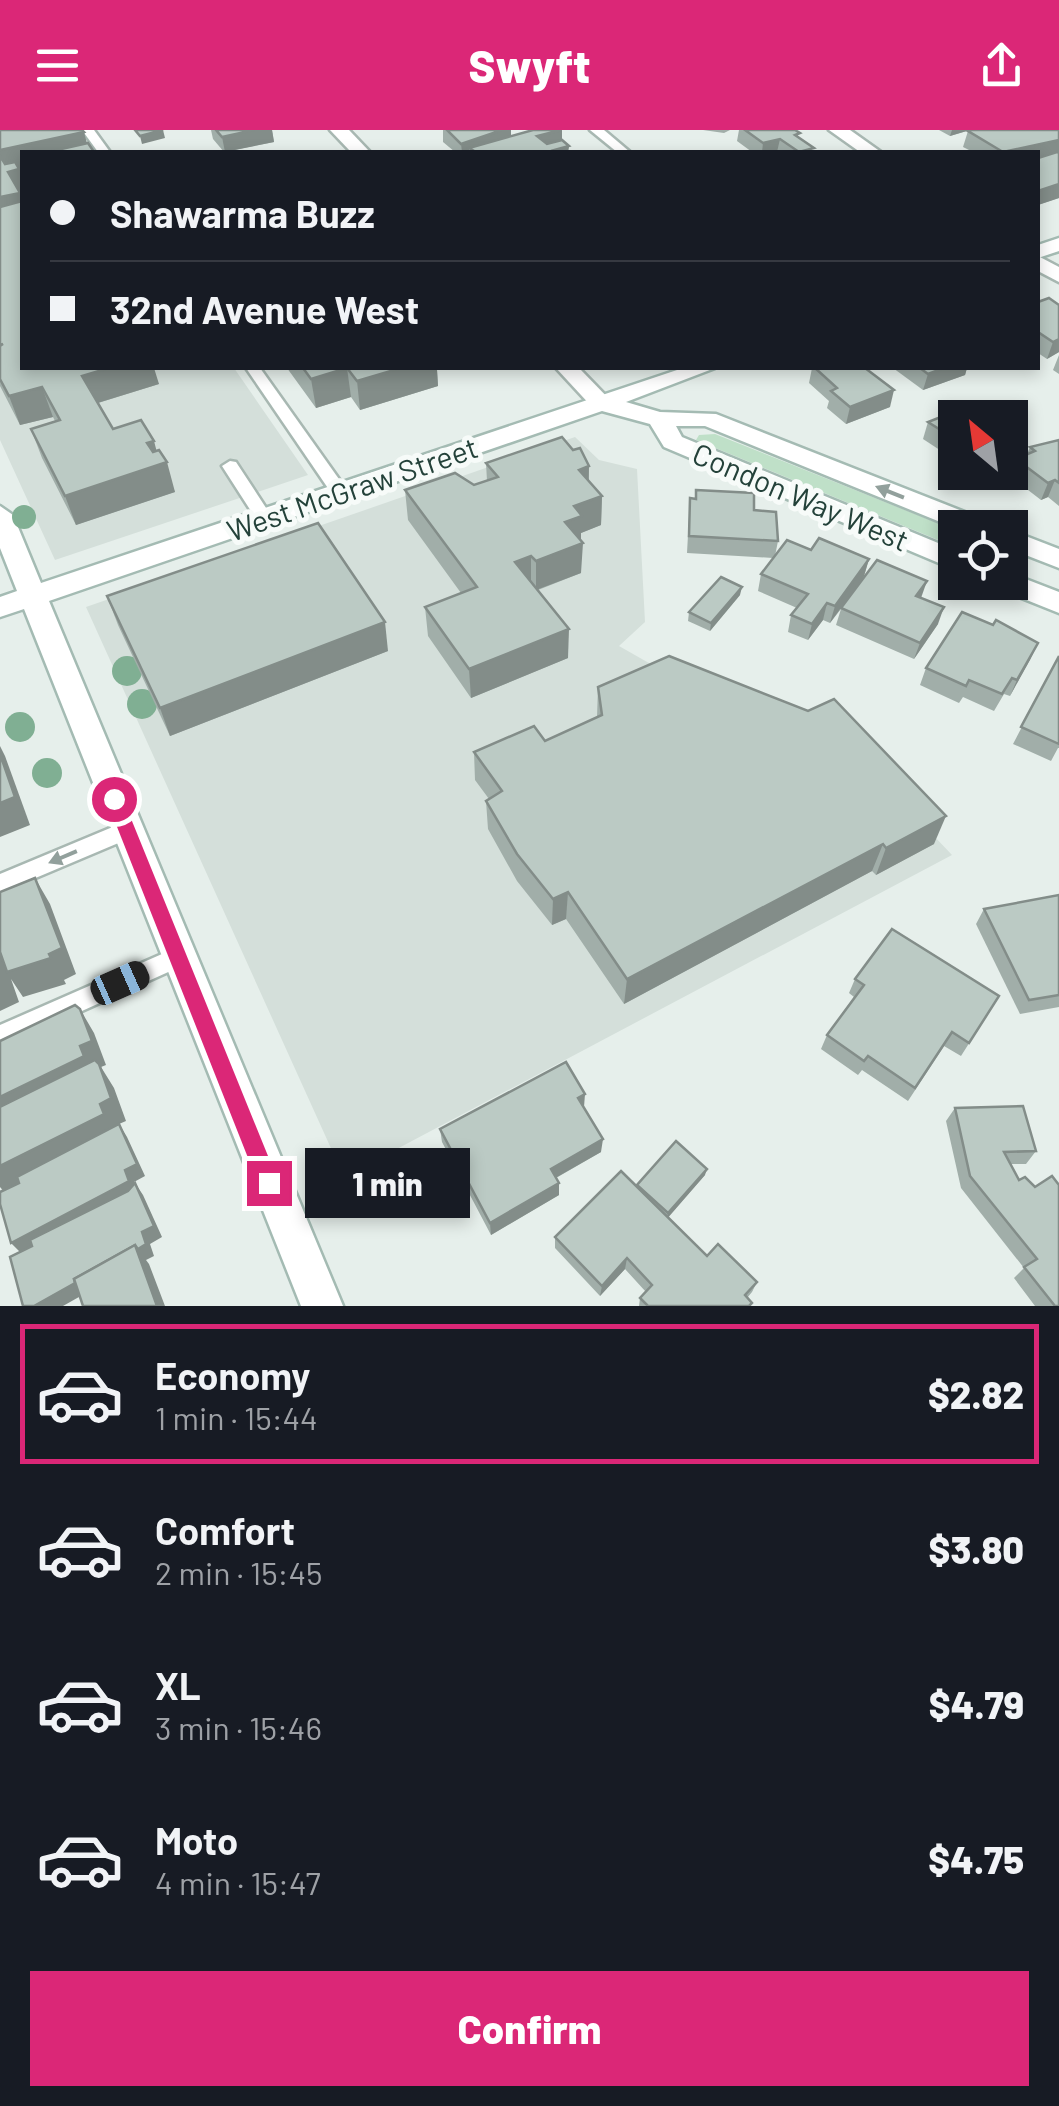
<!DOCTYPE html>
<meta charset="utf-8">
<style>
:root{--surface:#171b24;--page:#242831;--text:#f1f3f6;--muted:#9ea1a6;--line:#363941;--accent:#db2777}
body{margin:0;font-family:Barlow,sans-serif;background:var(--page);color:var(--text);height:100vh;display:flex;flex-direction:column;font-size:38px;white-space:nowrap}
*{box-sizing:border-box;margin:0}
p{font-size:32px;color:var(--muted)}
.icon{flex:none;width:55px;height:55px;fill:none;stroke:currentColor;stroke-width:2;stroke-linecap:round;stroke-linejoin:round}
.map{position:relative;height:1176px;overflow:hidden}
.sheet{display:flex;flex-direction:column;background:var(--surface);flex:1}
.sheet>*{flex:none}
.top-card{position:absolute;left:20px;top:20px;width:1020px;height:220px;border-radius:0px;box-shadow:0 5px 15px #0003;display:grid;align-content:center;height:220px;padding:0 30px;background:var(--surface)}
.needle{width:65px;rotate:331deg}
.buttons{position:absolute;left:938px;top:270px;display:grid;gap:20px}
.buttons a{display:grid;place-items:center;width:90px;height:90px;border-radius:0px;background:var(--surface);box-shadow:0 5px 15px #0003;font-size:50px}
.end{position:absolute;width:45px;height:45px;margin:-22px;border:12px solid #db2777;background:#fff;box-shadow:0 0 0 5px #fff}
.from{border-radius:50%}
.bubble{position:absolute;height:70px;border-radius:0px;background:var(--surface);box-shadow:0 5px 15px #0003;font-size:32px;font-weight:800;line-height:70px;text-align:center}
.car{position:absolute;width:30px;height:60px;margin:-30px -15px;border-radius:12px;box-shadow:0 0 8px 2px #0007;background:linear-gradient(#222 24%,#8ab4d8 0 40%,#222 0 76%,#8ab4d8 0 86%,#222 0)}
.top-card b{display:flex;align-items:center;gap:35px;height:95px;font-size:38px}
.top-card b+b{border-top:2px solid var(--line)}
.top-card i{width:25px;height:25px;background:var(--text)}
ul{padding:18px 0 0;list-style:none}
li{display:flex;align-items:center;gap:30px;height:140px;margin:0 20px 15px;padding:0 10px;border:5px solid transparent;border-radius:0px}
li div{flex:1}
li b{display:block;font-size:38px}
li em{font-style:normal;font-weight:800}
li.selected{border-color:var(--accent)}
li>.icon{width:90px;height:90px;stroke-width:1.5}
.cta{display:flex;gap:20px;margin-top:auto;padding:20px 30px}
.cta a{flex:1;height:115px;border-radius:0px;background:var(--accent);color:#fff;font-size:40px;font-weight:800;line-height:115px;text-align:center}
header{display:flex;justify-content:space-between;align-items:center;height:130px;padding:0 30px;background:var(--accent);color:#fff;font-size:45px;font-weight:800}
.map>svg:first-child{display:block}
.built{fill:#d4dfda}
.green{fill:#bfe0c8}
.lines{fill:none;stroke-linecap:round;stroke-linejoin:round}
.lane-casing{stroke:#a8b8b2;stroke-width:5}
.street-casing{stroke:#a8b8b2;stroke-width:5}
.secondary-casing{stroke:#a4bbb3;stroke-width:5}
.lane{fill:#fff;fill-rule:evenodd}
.street{fill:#fff;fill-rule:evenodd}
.secondary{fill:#fff;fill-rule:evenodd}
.tree{fill:#80af93}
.wall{fill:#a1aea9}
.shaded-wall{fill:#838d89}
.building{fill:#bbcac4;stroke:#838d89;stroke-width:2.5}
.oneway{fill:#92a09c}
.route{fill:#db2777}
.labels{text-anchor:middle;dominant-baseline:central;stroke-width:10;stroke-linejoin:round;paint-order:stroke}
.street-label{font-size:30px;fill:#24423a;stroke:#f7fbf9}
</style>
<header><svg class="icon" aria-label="menu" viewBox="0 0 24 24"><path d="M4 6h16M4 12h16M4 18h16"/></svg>Swyft<svg class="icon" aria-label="share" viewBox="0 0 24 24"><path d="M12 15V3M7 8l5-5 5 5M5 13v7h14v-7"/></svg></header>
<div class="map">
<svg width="1059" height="1176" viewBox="0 0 1059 1176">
<rect width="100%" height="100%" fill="#e6efeb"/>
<!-- built -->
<g class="built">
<path d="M0 0 22 22V238H234L308 345 55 430 0 310Z"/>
<path d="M575 307 599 330 637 339 645 492 619 516 700 562 824 590 952 725 344 1047 86 477Z"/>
</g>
<!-- green -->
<path class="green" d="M715 304 955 400V417L696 310 699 305Z"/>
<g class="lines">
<defs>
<g id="lane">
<path d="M82 0H94L110 22H98Z"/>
<path d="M590 0H604L630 22H617Z"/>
<path d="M246 238H260L346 359V367H334Z"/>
<path d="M230 331 236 332 270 384 273 388 270 392H258L222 336Z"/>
<path d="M127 691 135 694 138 700 135 706 0 763V744Z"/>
<path d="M178 817 186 820 190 827 186 834 0 918V895Z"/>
</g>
<g id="street">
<path d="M330 0H349L370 22H351Z"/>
<path d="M829 0H850L881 22H860Z"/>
<path d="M1038 126 1059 137V152L1038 141Z"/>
<path d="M556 238H579L613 273 601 280 593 278Z"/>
</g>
<g id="secondary">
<path d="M1059 108V121L1038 128V115Z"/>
<path d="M683 238H715L626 272 660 282 716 284 990 392 994 398H955L705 296H676L682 307 955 420V439L946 436 664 317 650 294 602 281 49 471 343 1176H301L24 479 0 487V467L17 461 0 418V376L13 385 41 453Z"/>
<path d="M1010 400 1059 419V438L1010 419Z"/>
<path d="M1010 443 1059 462V483L999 459 996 452H1010Z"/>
</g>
</defs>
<!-- lane casing -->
<use href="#lane" class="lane-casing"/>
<!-- street casing -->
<use href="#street" class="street-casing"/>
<!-- secondary casing -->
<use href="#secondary" class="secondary-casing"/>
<!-- lane -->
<use href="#lane" class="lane"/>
<!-- street -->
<use href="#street" class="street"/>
<!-- secondary -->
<use href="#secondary" class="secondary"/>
</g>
<!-- trees -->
<g class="tree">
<circle cx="24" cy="387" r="12"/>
<circle cx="127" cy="541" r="15"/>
<circle cx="142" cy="574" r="15"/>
<circle cx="20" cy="597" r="15"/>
<circle cx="47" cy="643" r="15"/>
</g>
<!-- wall -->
<g class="wall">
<path d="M0 0 84 2 87 14 22 22V45H20L22 51 21 68 159 254 98 273 113 299 156 321 175 362 76 395 42 328 31 299 55 291 53 287 20 295 0 256Z"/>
<path d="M211 0H272L274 12 224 22 213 9Z"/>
<path d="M443 0H511V6L562 0V10L569 16 568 22H455L443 12Z"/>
<path d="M703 0H730L724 3Z"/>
<path d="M739 0H795L799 8 814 22H752L737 11Z"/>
<path d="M939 0H970L950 6Z"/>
<path d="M1059 0V68L1038 75V22H973L963 17 968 1Z"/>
<path d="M1038 172 1059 175V222L1047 229 1038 223Z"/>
<path d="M1059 225V244L1053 240Z"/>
<path d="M287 238H446L437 240 438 256 360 280 351 267 316 278Z"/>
<path d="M812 238H865L890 277 846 294 827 278 829 271 809 253Z"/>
<path d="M893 238H967L965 245 923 260Z"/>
<path d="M955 288V330L923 309 928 292Z"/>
<path d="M1059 310V376L1048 367 1041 370 1010 346 1016 329 1027 324 1030 317Z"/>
<path d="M486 333 589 336V351L602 366 601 395 581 403V443L538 460 568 528 471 568 428 506 425 477 461 463 408 390 405 360 474 355 487 351Z"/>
<path d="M696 360 754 380 778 411 775 426 811 420 869 429 864 446 848 468H921L938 494 914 529 836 495 841 479 830 493 823 490 808 510 788 502 791 485 797 478 758 461 761 444 773 428 687 423 690 368 695 369Z"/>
<path d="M740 465 710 501 688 491 689 482Z"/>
<path d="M107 466 388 521 170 606 118 495Z"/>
<path d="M1038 513 1010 566 1004 564 994 581 963 567 959 573 920 555 926 538Z"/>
<path d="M1059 526V618H1058L1051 631 1013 614Z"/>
<path d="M598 557 934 714 876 745 872 741 624 874 566 789 552 795 517 751 488 699 486 671 489 669 475 650 474 622 545 611 597 588Z"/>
<path d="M1059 765V877L1020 884 976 794 984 779Z"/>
<path d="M855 849 999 866 961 926 944 916 908 971 862 940 858 945 821 919 827 905 854 867 849 863Z"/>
<path d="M584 978 601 1022 556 1048 559 1065 491 1105 442 1012 440 999Z"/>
<path d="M955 978 1036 1021 1026 1034H1010L1019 1050 1035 1057 1059 1176H1035L1014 1148 1024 1138 961 1058 946 991Z"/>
<path d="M705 1045 668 1087 707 1126 757 1152 752 1162 747 1168 752 1173 750 1176H639L640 1168 646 1162 625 1139 600 1166 555 1118V1107L637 1056Z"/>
</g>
<!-- shaded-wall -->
<g class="shaded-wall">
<path d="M163 0 165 8 142 14 140 6Z"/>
<path d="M254 0H272L274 12 225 22 222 7Z"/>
<path d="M502 0H511V13L469 18V22H462L461 14Z"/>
<path d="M562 0V15L537 22V6Z"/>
<path d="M952 0H970L950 6Z"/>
<path d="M84 2 89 22H22V45H20L22 51V71L0 80V20Z"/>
<path d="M1059 2V24L1038 30V22H1006Z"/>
<path d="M780 9 777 22H762L763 13Z"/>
<path d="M569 16 568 22H554V20Z"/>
<path d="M1059 54V68L1038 75V61Z"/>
<path d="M1059 209V222L1047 229 1053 212Z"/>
<path d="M109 238H154L159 254 91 275 82 246Z"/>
<path d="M347 238 351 267 316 278 311 249Z"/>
<path d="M401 238H446L437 240 438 256 360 280 357 251Z"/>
<path d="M944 238H967L965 245 923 260 928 244Z"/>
<path d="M42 257 53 287 20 295 9 266Z"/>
<path d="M894 260 890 277 846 294 850 277Z"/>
<path d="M1020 302 1013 319 1010 320V306Z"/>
<path d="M154 311 160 334 167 332 175 362 76 395 65 366 147 313Z"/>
<path d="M589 336 588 366 579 340Z"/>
<path d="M1055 350 1048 367 1041 370 1048 353Z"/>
<path d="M602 366 601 395 581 403V414L583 413 581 443 536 460V431L565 392 574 376Z"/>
<path d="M531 426V455L515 432Z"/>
<path d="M869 429 864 446 830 493 835 476Z"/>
<path d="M927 451 921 468 916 466Z"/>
<path d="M742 457 740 465 710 501 711 493Z"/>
<path d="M827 473 823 490 808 510 812 494Z"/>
<path d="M944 477 938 494 914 529 920 513Z"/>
<path d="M385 492 388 521 170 606 160 578Z"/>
<path d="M569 499 568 528 471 568 469 539Z"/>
<path d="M1038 513 1030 530 1010 566 1017 550Z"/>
<path d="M0 616 5 626 30 695 0 707Z"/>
<path d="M946 686 934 714 876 745 886 718Z"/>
<path d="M883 714 872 741 624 874 627 849Z"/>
<path d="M35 748 50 774 76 844 64 850 66 854 23 867 11 849 19 872 0 881V815Z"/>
<path d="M568 762 566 789 552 795 553 769Z"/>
<path d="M80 879 94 903 106 935 101 937 114 958 126 991 119 994 127 1007 145 1046 134 1052 138 1063 22 1124 11 1113 6 1064 0 1057V1036L100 974 0 998V967L80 916Z"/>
<path d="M585 964 584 977 578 968Z"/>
<path d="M603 1009 601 1022 550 1051 551 1039Z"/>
<path d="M707 1039 705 1045 666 1090 668 1083Z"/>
<path d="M135 1053 143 1065 162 1107 150 1114 154 1126 146 1130 149 1134 165 1176H157L141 1132 63 1176H34Z"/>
<path d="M559 1053V1065L491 1105 490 1093Z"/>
<path d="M627 1128 625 1139 600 1166 602 1156Z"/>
</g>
<!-- building -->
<g class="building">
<path d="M0 0H82L84 2 0 20Z"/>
<path d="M135 0H163L140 6Z"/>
<path d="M216 0H254L222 7Z"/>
<path d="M447 0H502L461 14Z"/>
<path d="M533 0H561L537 6 547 14 562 10 569 16 554 20 558 22H476L469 18Z"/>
<path d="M745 0H795L800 3 795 5 814 18 799 22 780 9 763 13Z"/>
<path d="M971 0H1059V10L1003 22 968 1Z"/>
<path d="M88 13 94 22H48Z"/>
<path d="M1057 22 1059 23V54L1038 61V28Z"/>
<path d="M0 26 5 34 15 32 19 39 8 42 20 63 0 67Z"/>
<path d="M22 71V238H109L82 246 113 299 141 290 154 311 147 313 153 322 159 320 167 332 65 366 31 299 60 290 42 257 9 266 0 249V216L3 214 0 215V77Z"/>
<path d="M1049 168 1059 175V209L1053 212 1038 202V172Z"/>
<path d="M303 238H401L357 251 347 238 311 249Z"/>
<path d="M815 238H865L894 260 850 277 831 261 837 258Z"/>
<path d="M920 238H944L928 244Z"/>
<path d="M979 272 1000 288H955V309L928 292Z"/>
<path d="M1010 295 1020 302 1010 306Z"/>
<path d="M562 307 573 320 580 318 589 336 579 340 602 366 574 376 582 386 565 392 583 413 536 431 531 426 515 432 569 499 469 539 425 477 477 457 405 360 455 343 474 355 498 347 486 333Z"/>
<path d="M1059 310V353L1055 350 1048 353 1016 329 1035 321 1030 317Z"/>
<path d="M696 360 754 363V380L776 382 778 411 689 406 690 368 696 369Z"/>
<path d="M318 393 385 492 160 578 107 466Z"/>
<path d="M819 408 869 429 835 476 827 473 812 494 791 485 808 464 761 444 787 410 811 420Z"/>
<path d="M877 430 927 451 916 466 944 477 920 513 841 478Z"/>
<path d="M721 447 742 457 711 493 689 482Z"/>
<path d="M962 482 993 495 996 490 1038 513 1017 550 1012 548 1002 564 969 550 966 556 926 538Z"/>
<path d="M669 526 808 581 834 569 946 686 886 718 883 714 627 849 568 762 553 769 517 724 486 671 502 661 474 622 534 596 545 611 602 585 598 557Z"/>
<path d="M1059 526V614L1021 597Z"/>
<path d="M0 624 15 667 0 673Z"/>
<path d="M35 748 62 818 49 824 51 828 7 842 0 822V762Z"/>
<path d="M1059 765V865L1029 870 984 779Z"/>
<path d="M892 799 999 866 969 913 952 902 915 958 868 926 864 931 827 905 864 855 855 849Z"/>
<path d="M75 875 80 879 92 911 80 916 84 926 0 967V911Z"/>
<path d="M95 930 99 934 111 968 100 974 104 984 0 1036V977Z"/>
<path d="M566 932 585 964 578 968 603 1009 551 1039 559 1053 490 1093 440 999Z"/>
<path d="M1023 976 1036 1021 1004 1022 1019 1050 1025 1047 1035 1057 1052 1046 1059 1055V1176H1055L1024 1137 1037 1129 970 1046 955 978Z"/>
<path d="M119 994 137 1034 125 1040 129 1051 11 1113 0 1074V1062L19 1053 17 1047Z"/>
<path d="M676 1011 707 1039 668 1083 637 1055Z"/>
<path d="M621 1041 707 1126 718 1114 757 1152 745 1165 752 1173 749 1176H648L640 1168 652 1155 627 1128 602 1156 555 1107Z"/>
<path d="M135 1053 154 1096 142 1102 146 1114 138 1119 135 1115 74 1149 75 1153 34 1176H23L10 1127 32 1116 30 1110 128 1061Z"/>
<path d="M135 1115 157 1176H83L74 1149Z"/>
</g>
<!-- one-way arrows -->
<defs><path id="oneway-solid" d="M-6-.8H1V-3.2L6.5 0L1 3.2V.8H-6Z" transform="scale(2.5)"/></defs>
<g class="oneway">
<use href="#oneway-solid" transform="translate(890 362) rotate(-158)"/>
<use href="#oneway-solid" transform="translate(63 727) rotate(157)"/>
</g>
<!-- route -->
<path class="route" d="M114 662 123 669 279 1053 269 1064 258 1053 106 669Z"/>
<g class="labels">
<!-- street labels -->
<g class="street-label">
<text transform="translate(352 358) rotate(-19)">West McGraw Street</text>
<text transform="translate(801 366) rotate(23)">Condon Way West</text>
</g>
</g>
</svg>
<div class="buttons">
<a><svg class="needle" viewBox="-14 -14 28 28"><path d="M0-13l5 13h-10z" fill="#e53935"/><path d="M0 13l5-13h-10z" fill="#9ea1a6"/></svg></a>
<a><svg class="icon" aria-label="locate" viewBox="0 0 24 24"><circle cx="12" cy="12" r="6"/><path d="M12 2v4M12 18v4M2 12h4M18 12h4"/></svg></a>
</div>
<i class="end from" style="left:114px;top:669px"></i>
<i class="end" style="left:269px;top:1053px"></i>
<div class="bubble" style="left:305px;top:1018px;width:165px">1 min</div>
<i class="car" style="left:120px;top:853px;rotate:66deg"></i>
<div class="top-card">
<b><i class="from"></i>Shawarma Buzz</b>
<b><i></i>32nd Avenue West</b>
</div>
</div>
<section class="sheet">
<ul>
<li class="selected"><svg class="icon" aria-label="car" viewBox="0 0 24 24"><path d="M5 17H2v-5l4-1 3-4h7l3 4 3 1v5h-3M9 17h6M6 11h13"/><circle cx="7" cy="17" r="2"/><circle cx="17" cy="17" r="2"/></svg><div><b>Economy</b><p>1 min · 15:44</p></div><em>$2.82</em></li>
<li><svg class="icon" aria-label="car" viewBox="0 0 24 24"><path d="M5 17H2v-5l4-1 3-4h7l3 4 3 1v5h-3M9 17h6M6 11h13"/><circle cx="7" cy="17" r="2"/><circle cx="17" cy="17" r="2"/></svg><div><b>Comfort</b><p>2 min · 15:45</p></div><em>$3.80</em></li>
<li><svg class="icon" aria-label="car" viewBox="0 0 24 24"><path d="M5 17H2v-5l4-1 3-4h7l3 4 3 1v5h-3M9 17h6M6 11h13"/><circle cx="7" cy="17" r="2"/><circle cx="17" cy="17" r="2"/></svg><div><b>XL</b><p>3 min · 15:46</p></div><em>$4.79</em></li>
<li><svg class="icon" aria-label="car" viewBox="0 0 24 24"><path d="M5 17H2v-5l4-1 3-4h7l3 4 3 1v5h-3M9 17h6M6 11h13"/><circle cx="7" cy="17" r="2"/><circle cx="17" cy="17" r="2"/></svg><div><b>Moto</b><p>4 min · 15:47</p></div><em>$4.75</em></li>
</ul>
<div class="cta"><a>Confirm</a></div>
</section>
